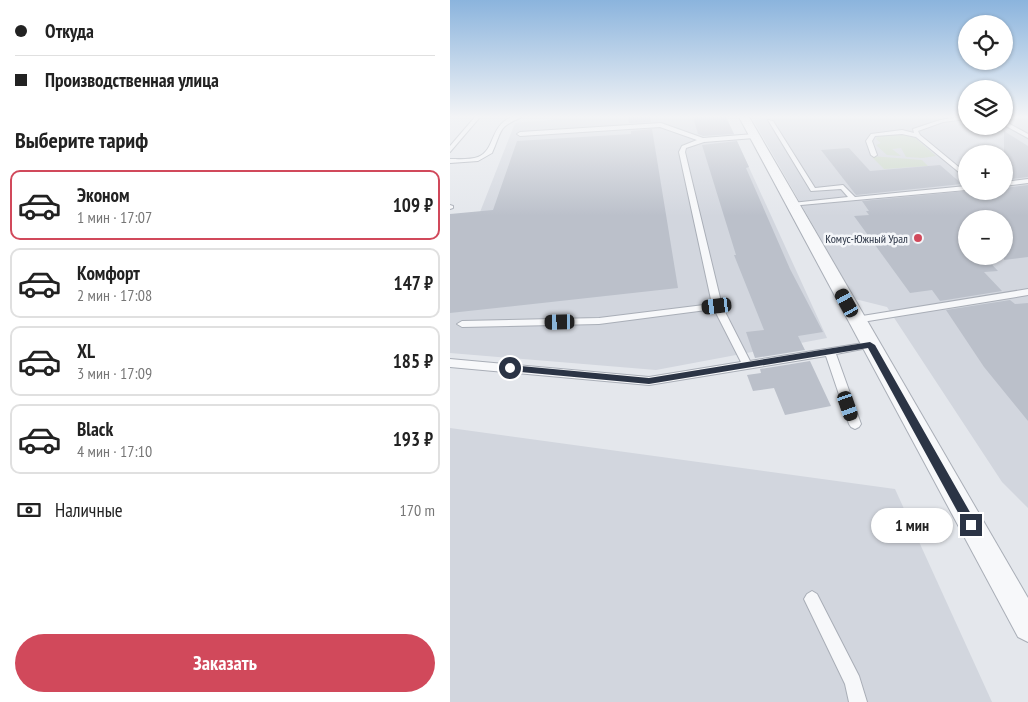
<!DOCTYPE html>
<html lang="ru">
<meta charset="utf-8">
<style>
:root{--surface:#fff;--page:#f2f2f2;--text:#222;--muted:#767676;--line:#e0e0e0;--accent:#d1495b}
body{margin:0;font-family:"PT Sans Narrow",sans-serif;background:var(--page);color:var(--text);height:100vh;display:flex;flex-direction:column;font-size:19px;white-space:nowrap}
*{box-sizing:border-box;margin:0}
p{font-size:16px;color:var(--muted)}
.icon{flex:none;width:28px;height:28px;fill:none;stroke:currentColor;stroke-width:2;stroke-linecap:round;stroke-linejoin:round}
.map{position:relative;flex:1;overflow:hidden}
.details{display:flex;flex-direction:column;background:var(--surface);width:450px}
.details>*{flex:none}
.guide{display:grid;align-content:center;height:110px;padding:0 15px;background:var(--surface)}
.fabs{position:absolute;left:508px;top:15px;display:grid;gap:10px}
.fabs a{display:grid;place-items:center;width:55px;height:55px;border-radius:50%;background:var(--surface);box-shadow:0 1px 4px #0004;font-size:25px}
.end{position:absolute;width:22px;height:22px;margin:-11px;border:6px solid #2b3445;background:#fff;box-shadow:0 0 0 2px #fff}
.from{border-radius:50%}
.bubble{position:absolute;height:35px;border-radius:18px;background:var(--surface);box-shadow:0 1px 4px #0004;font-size:16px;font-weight:800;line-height:35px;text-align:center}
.car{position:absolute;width:15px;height:30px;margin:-15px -8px;border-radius:6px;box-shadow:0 0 4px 1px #0007;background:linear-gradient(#222 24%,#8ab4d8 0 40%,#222 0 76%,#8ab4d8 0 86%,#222 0)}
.guide b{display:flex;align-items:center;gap:18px;height:48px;font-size:19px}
.guide b+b{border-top:1px solid var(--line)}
.guide i{width:12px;height:12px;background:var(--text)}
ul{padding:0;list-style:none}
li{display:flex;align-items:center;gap:15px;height:70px;margin:0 10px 8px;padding:0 5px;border:2px solid var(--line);border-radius:10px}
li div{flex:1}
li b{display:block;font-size:19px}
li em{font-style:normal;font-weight:800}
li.selected{border-color:var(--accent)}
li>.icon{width:45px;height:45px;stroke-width:1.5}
h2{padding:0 15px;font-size:22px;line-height:60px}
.pay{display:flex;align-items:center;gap:12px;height:55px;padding:0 15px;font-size:19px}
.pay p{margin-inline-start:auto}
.primary-button{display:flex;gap:10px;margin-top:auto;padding:10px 15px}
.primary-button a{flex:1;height:58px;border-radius:30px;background:var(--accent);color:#fff;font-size:20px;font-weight:800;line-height:58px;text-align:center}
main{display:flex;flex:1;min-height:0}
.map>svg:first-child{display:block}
.built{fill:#d2d6de;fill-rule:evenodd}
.green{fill:#c9d6c5}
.building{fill:#bbc0ca}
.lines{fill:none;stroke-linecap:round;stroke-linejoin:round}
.lane-casing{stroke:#a9aeb7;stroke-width:2}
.street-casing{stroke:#a9aeb7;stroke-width:2}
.lane{fill:#f7f8fa;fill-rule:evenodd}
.street{fill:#f7f8fa;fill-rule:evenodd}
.route{fill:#2b3445}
.poi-dot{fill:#d1495b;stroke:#f4f6f9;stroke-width:2}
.labels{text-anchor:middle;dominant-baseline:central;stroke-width:5;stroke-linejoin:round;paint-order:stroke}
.far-poi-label{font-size:12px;fill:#2b3445;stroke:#f4f6f9;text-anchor:end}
</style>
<main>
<section class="details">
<div class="guide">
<b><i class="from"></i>Откуда</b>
<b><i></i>Производственная улица</b>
</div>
<h2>Выберите тариф</h2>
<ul>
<li class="selected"><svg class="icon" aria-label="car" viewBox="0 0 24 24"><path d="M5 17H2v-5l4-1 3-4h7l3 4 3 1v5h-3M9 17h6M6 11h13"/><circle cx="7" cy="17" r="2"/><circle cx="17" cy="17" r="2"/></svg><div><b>Эконом</b><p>1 мин · 17:07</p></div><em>109 ₽</em></li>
<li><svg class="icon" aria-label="car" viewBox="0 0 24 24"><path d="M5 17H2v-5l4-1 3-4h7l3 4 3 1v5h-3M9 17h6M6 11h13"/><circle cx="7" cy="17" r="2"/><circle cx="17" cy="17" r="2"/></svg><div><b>Комфорт</b><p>2 мин · 17:08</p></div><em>147 ₽</em></li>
<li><svg class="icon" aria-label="car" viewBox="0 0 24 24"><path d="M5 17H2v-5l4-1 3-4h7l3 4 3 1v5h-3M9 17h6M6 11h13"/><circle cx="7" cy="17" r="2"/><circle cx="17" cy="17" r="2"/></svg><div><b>XL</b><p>3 мин · 17:09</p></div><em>185 ₽</em></li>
<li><svg class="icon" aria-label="car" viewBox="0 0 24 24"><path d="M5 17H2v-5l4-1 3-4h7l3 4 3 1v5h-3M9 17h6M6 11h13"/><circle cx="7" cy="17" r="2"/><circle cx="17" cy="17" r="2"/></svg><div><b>Black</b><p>4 мин · 17:10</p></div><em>193 ₽</em></li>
</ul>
<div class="pay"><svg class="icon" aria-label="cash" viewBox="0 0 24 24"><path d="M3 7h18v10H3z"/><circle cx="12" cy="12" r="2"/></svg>Наличные<p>170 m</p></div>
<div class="primary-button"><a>Заказать</a></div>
</section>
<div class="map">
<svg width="578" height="702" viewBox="0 0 578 702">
<rect width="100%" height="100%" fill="#e4e7ec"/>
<!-- built -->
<g class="built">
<path d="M133 117H276L377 338 206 370 0 353V281L10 263 65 123Z"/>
<path d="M347 117H516V126H554V117H578V508L552 482 437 307 405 299 303 120ZM516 154H554V191H516ZM516 219H554V256H516Z"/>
<path d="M0 428 445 489 542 702H0Z"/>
</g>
<!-- green -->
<g class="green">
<path d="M452 134 463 136 486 156 472 158 456 157 451 148 442 149 451 156 437 155 426 145 431 143 426 139 427 136Z"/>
<path d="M421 156 472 160 478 166 434 169Z"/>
</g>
<!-- building -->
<g class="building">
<path d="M178 117H200L201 122 179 123Z"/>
<path d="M243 117H276L284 134 253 136 248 134Z"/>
<path d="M202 129 228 288 0 313V214L43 210 67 141 181 134V131Z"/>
<path d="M554 131 578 146V177L554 180Z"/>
<path d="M287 141 299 167 296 168 340 269 373 332 348 336 355 350 305 358 296 332 314 330 284 255H286L252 145Z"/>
<path d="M399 148 420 171 490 165 512 184 406 195 371 150Z"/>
<path d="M578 185V257L554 260V219H516V256H534L548 271 534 272 552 291 490 301 482 290 460 293 404 216 419 215 416 211H419L412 201 517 191 526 196 554 194V188Z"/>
<path d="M560 300 565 304 578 303V421L534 367 496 310Z"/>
<path d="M360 361 381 406 335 415 324 388 303 391 297 375 311 373 310 369Z"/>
</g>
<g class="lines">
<defs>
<g id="lane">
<path d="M25 117H30L0 152V146Z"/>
<path d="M62 117H72C47 128 53 129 42 153L28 161 0 163V159C8 159 20 160 28 157 46 150 39 126 62 117Z"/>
<path d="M510 117H516V119L493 122 468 131 470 135 516 173V178L466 137 452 134 425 136 422 141 427 155 424 157 421 155 416 141 421 134 452 130 464 133 463 129 490 120Z"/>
<path d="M318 120 323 121 365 188 393 185 405 197 516 186V190L340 206 339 205 342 203 398 197 391 189 361 191Z"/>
<path d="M554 121 578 134V138L554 125Z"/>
<path d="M211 123 253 138 304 134 307 136 304 138 254 142 236 148 235 152 272 306 300 361 420 342 423 343 425 345 423 347 386 354 411 424 409 427 405 429 401 427 399 424 376 356 199 385 0 367V359L199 377 291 362 264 309 149 324 12 327 7 324 12 321 149 318 262 304 229 152 232 146 247 140 210 127 70 136 67 134 70 132Z"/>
<path d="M578 179V183L554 186V182Z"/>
<path d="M0 205 3 206V208L0 209Z"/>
<path d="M578 289V295L406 323 401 320 406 317Z"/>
<path d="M362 591 367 594 409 676 417 702H399L395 684 354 599 357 594Z"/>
</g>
<path id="street" d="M289 117H299L578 598V642L568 637Z"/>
</defs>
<!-- lane casing -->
<use href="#lane" class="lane-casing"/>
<!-- street casing -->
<use href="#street" class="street-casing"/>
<!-- lane -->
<use href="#lane" class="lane"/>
<!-- street -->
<use href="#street" class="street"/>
</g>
<!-- sky -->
<linearGradient id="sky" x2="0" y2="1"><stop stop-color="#8bb4dd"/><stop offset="0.54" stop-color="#f3f4f6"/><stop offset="1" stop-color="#f3f4f6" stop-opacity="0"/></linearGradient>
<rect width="578" height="216" fill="url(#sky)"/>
<!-- route -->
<path class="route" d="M420 342 425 345 525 521V529H517L418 348 199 384 60 371 55 368 60 365 199 378Z"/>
<!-- markers -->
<circle class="poi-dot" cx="468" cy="238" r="5"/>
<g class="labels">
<!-- far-poi labels -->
<g class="far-poi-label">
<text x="458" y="238">Комус-Южный Урал</text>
</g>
</g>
</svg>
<div class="fabs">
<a><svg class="icon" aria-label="locate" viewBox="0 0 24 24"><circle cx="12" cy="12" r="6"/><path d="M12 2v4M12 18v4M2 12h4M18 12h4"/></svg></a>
<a><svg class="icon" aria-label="layers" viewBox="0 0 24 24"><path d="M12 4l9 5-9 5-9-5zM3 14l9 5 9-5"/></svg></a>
<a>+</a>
<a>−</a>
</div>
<i class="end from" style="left:60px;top:368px"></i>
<i class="end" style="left:521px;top:525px"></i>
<div class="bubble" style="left:421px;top:508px;width:82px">1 мин</div>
<i class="car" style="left:397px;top:303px;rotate:331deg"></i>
<i class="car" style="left:267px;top:306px;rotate:263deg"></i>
<i class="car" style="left:110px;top:322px;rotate:269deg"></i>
<i class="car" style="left:398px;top:406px;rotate:161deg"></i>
</div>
</main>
